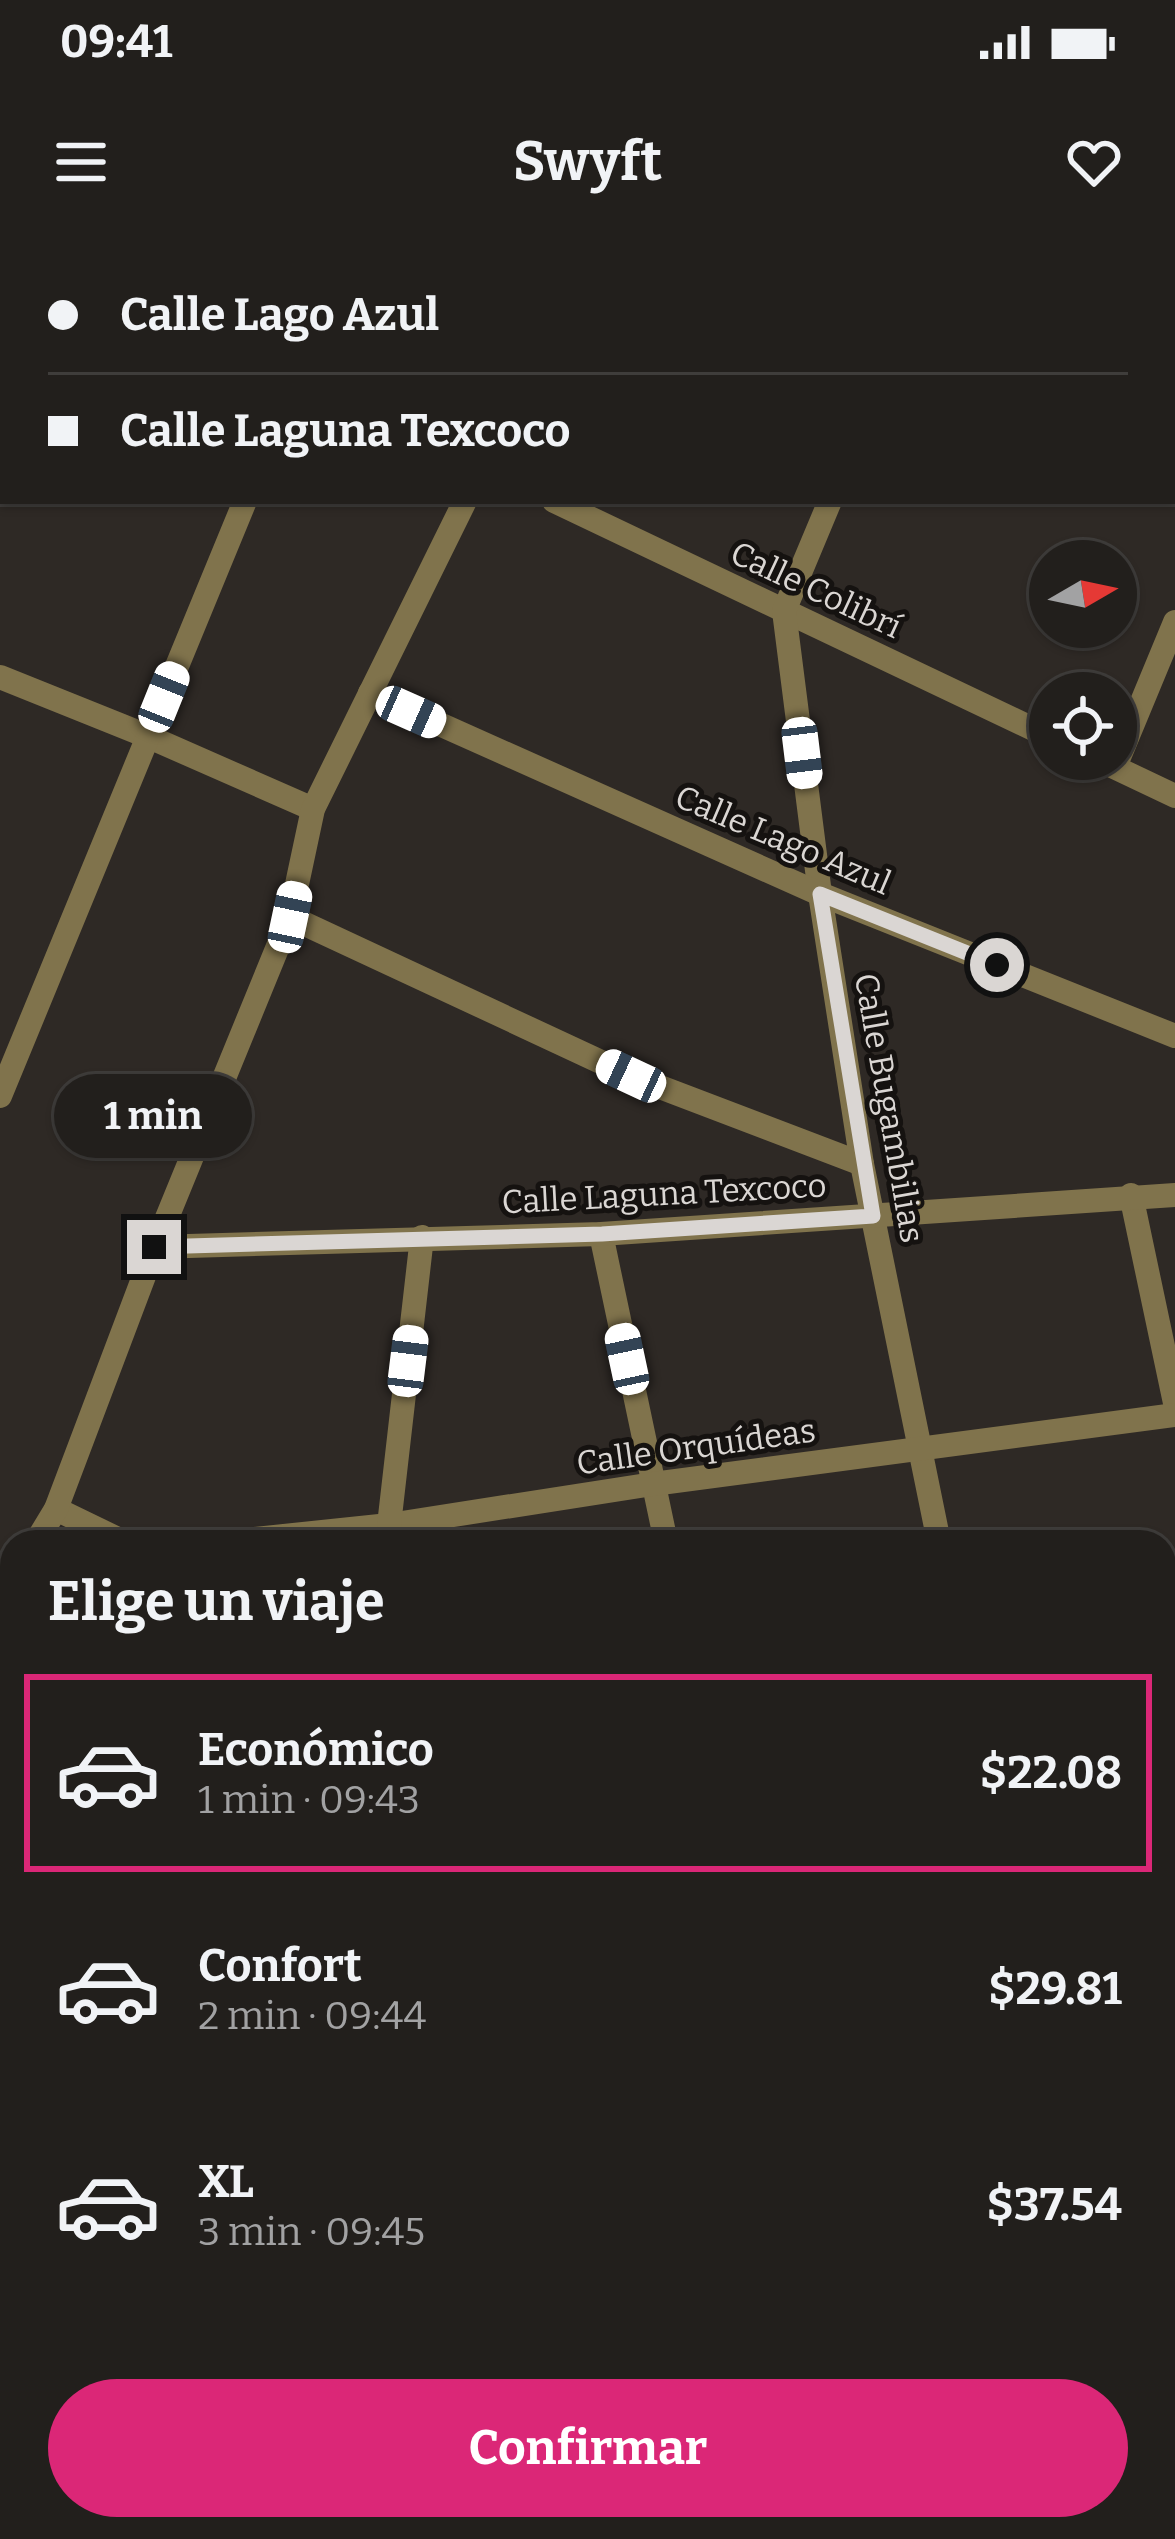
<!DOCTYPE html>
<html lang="es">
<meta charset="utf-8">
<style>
:root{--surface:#221f1c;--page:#2a2725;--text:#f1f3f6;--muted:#a2a2a3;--line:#3f3d3b;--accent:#db2777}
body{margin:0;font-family:Bitter,serif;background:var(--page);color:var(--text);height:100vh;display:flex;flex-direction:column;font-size:45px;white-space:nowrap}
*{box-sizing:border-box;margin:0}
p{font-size:39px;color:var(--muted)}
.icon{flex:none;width:66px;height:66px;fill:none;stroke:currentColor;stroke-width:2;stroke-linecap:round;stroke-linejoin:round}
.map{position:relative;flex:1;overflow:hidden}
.sheet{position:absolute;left:0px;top:1290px;width:1176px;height:1011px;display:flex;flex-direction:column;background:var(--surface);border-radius:36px 36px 0 0;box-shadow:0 3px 9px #0004,0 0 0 3px var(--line)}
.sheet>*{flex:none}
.hud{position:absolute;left:0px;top:0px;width:1176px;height:264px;box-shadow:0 3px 9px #0004,0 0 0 3px var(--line);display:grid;align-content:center;height:264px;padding:0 48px;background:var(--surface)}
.needle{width:78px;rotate:81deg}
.tools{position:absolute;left:1029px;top:300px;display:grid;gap:24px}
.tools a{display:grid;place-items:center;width:108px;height:108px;border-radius:50%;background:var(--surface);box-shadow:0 3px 9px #0004,0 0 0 3px var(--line);font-size:60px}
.end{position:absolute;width:54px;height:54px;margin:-27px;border:15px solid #dad6d3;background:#111;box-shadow:0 0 0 6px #111}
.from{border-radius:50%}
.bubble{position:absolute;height:84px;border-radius:42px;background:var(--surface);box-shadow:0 3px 9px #0004,0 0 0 3px var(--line);font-size:39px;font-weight:700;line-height:84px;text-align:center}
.car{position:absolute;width:36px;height:72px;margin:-36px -18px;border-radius:15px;box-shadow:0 0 9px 3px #0007;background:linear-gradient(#fff 24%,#345 0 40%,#fff 0 76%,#345 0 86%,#fff 0)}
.hud b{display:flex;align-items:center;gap:42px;height:114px;font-size:45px}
.hud b+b{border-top:3px solid var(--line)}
.hud i{width:30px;height:30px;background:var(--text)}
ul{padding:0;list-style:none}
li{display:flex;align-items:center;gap:36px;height:198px;margin:0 24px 18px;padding:0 24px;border:6px solid transparent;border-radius:0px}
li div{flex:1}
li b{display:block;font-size:45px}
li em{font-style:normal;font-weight:700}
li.on{border-color:var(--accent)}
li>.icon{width:108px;height:108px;stroke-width:1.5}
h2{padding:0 48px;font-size:54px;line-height:144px}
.cta{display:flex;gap:24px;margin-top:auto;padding:24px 48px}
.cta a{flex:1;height:138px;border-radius:72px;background:var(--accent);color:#fff;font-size:48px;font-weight:700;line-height:138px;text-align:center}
.status{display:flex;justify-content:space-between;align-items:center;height:84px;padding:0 60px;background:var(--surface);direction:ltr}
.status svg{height:33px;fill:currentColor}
header{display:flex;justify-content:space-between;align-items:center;height:156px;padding:0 48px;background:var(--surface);font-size:54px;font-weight:700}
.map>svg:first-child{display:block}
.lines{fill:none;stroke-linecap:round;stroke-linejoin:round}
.minor{stroke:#80734c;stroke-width:24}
.route{stroke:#dad6d3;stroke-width:15}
.labels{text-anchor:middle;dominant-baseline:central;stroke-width:10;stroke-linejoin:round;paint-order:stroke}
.street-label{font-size:33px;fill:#dad6d3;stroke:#151210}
</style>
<div class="status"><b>09:41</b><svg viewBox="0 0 49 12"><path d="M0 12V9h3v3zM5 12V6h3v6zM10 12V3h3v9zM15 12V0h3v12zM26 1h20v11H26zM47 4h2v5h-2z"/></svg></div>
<header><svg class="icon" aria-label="menu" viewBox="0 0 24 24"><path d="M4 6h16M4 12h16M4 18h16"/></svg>Swyft<svg class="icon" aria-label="heart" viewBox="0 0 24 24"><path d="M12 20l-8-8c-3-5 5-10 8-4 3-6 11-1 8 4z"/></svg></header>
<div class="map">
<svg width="1175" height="2299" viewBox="0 0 1175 2299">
<rect width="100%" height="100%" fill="#2e2925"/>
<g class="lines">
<!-- minor -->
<g class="minor">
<path d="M36 0 42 3"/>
<path d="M353 3 354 0"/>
<path d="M641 3 643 0"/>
<path d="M940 3 941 0"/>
<path d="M554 261 1050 497"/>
<path d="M830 261 784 371 820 654 862 924 939 1302"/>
<path d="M0 437 147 496 313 569"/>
<path d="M370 453 820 654 1175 796"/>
<path d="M1097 519 1175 556"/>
<path d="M1115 527 1175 382"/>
<path d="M290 677 631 836 862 924"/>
<path d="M0 856 245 261"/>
<path d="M1131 955 1175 1163"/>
<path d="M601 994 666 1302"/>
<path d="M155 1007 601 994 1175 955"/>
<path d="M56 1269 124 1302"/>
<path d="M36 1302 56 1269 155 1007 290 677 313 569 465 261"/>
<path d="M226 1302 389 1285 653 1244 1175 1175"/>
<path d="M392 1302 389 1285 422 997"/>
<path d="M0 1362 12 1342"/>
<path d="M1164 1570 1175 1569"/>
<path d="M0 1746 12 1745"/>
<path d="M1164 1838 1175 1836"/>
<path d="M1164 2261 1175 2259"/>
<path d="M0 2265 12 2276"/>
<path d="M27 2289 38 2299"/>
<path d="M240 2289 242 2299"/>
<path d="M81 2299 87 2289"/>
<path d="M964 2299 1016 2289"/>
</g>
</g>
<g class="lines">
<!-- route -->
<path class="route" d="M154 1007 602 994 873 976 820 654 997 725"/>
</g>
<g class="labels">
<!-- street labels -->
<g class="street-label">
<text transform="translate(816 350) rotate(25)">Calle Colibrí</text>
<text transform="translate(783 600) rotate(23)">Calle Lago Azul</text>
<text transform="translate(889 868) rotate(80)">Calle Bugambilias</text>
<text transform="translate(664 954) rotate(-3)">Calle Laguna Texcoco</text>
<text transform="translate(696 1207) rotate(-8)">Calle Orquídeas</text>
</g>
</g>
</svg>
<div class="tools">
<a><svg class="needle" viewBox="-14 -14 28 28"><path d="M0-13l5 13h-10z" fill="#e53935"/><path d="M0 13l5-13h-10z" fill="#a2a2a3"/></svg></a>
<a><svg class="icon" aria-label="locate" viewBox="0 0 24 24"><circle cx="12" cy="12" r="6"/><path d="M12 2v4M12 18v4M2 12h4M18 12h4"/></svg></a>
</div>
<i class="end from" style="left:997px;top:725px"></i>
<i class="end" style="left:154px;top:1007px"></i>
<div class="bubble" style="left:54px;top:834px;width:198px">1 min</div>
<i class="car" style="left:164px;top:457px;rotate:22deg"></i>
<i class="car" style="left:411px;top:472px;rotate:114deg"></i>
<i class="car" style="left:802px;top:513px;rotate:173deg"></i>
<i class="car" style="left:290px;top:677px;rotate:12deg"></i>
<i class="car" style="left:631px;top:836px;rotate:295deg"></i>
<i class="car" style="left:627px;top:1119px;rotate:348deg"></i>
<i class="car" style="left:408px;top:1121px;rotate:7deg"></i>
<div class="hud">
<b><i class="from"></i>Calle Lago Azul</b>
<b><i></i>Calle Laguna Texcoco</b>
</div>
<section class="sheet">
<h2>Elige un viaje</h2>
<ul>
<li class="on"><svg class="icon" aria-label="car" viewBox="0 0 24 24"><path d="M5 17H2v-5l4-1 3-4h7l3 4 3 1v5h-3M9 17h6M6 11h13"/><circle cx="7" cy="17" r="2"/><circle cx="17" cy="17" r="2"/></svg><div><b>Económico</b><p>1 min · 09:43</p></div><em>$22.08</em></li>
<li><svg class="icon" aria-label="car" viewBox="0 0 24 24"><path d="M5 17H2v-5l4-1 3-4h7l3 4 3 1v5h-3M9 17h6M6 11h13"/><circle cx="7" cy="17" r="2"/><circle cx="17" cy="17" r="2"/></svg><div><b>Confort</b><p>2 min · 09:44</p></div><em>$29.81</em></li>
<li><svg class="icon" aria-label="car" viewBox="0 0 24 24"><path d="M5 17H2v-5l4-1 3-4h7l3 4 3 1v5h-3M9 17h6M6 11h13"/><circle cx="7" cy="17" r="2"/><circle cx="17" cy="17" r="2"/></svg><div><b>XL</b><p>3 min · 09:45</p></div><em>$37.54</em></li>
</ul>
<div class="cta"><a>Confirmar</a></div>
</section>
</div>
